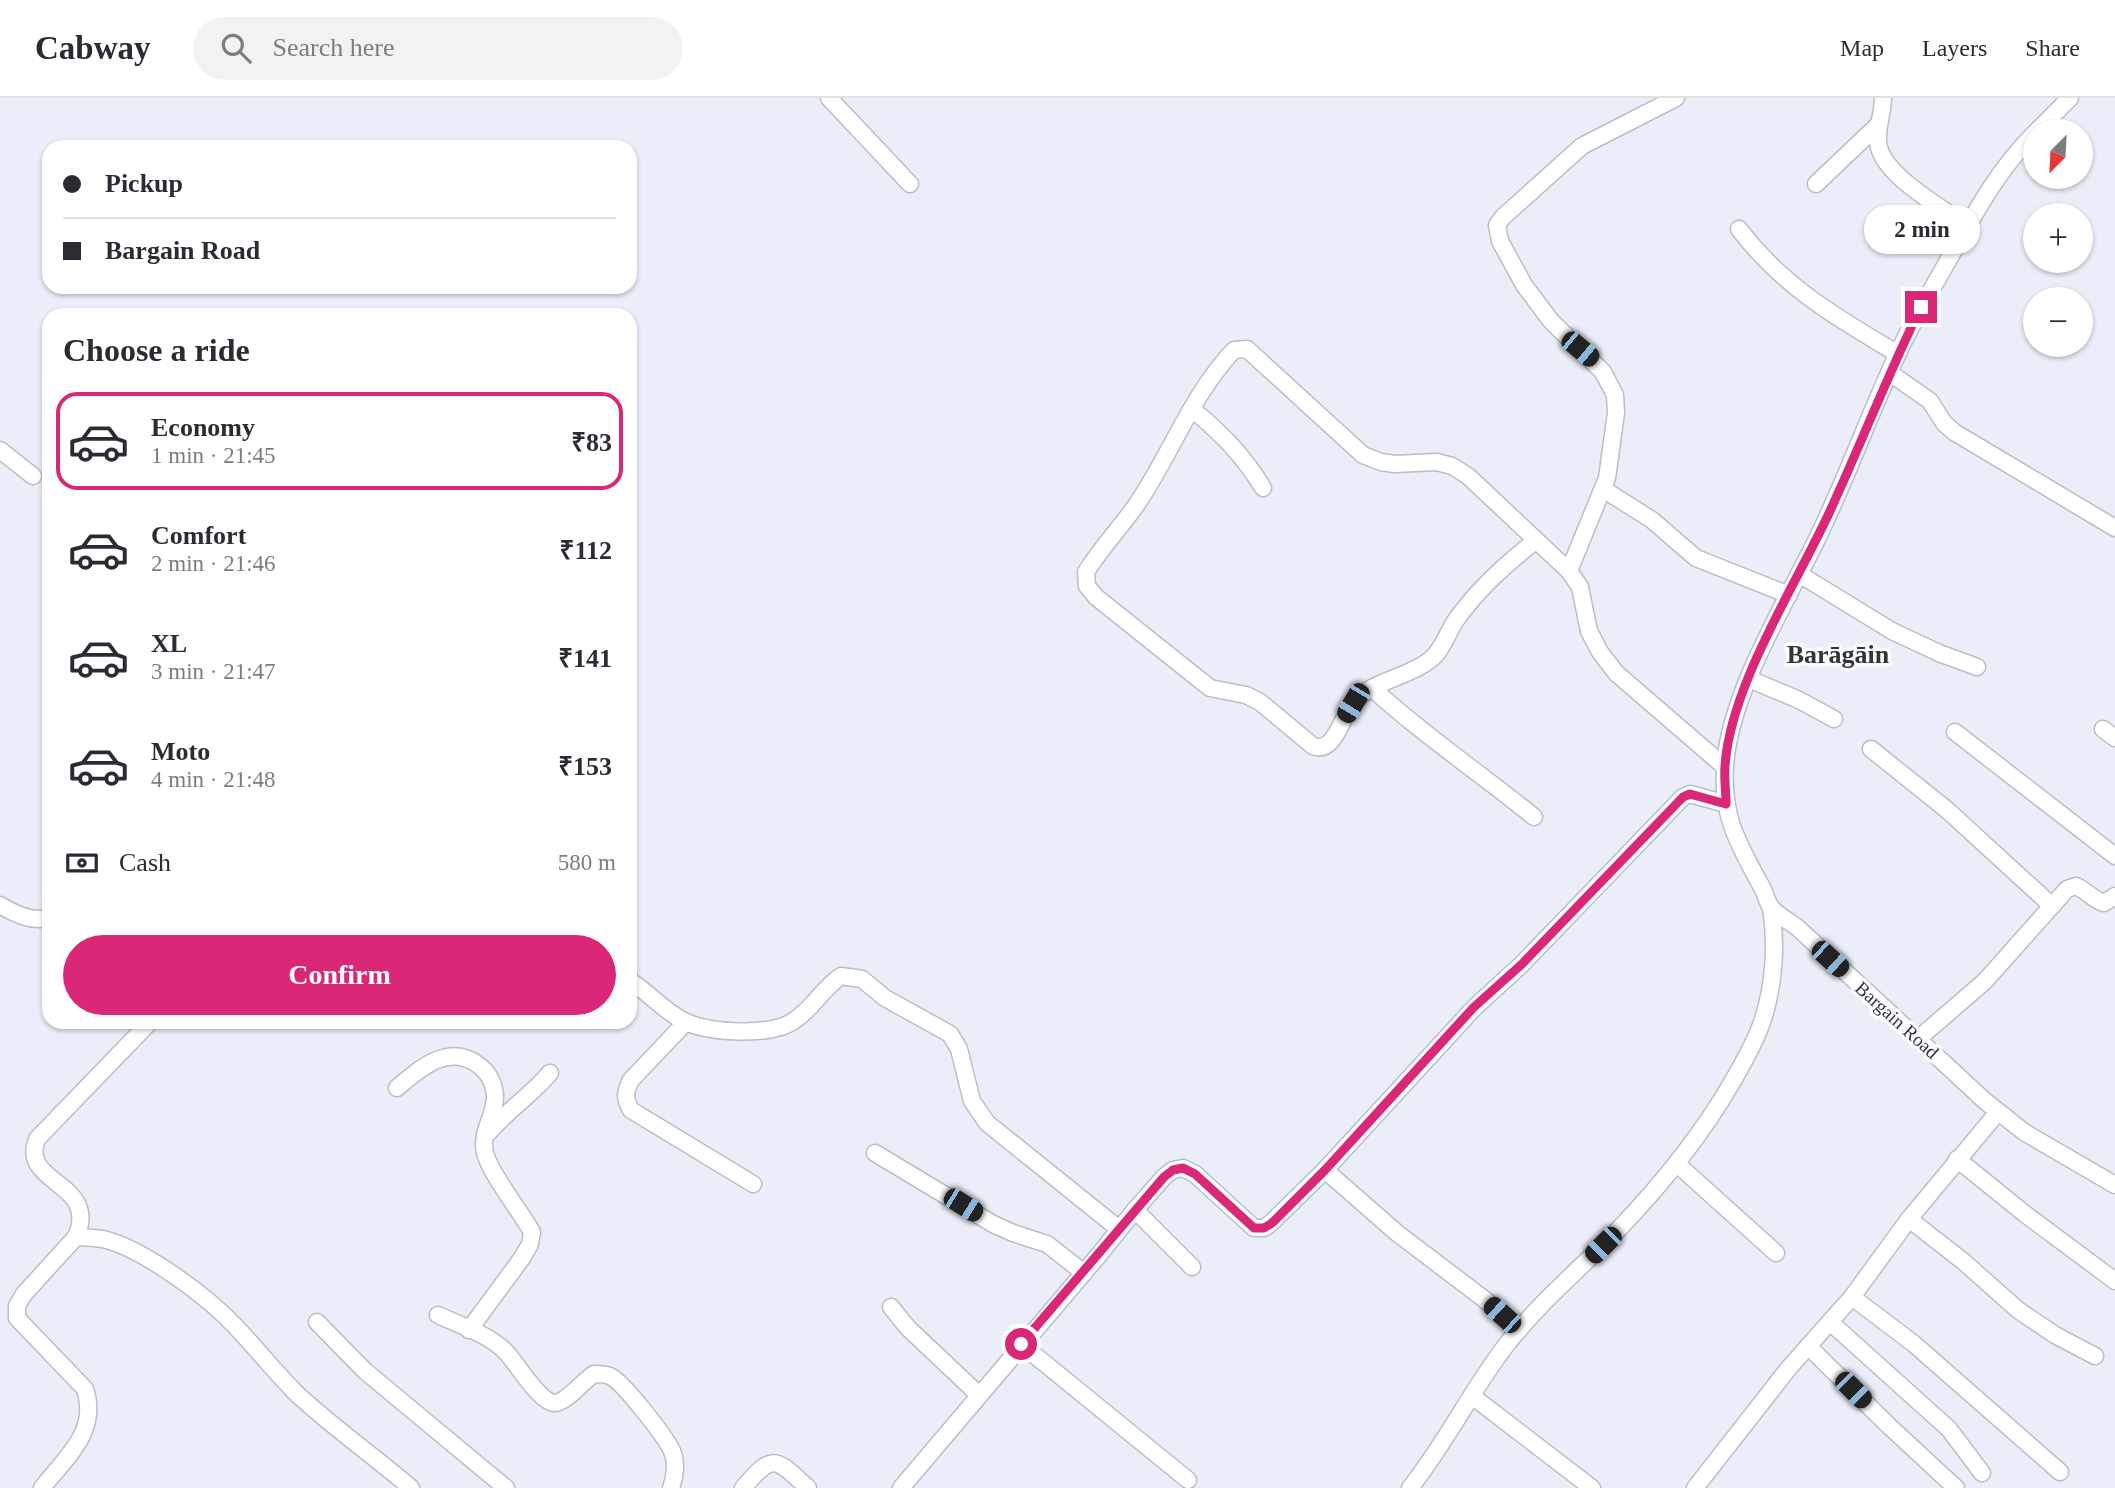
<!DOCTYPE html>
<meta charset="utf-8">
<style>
:root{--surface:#fff;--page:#f2f2f3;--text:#2b2b33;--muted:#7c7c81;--line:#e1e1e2;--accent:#db2777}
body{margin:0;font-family:Georgia,serif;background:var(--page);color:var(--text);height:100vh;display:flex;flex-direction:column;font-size:26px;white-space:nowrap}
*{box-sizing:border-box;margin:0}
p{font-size:23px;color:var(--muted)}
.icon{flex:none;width:38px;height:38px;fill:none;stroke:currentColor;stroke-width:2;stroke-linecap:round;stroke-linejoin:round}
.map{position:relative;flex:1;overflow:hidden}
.side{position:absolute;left:42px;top:210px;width:595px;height:721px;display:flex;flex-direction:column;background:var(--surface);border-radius:21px;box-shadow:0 2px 5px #0004}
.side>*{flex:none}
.hud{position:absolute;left:42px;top:42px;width:595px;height:154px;border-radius:21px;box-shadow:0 2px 5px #0004;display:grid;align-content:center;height:154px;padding:0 21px;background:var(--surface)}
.needle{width:46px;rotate:204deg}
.buttons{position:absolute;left:2023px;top:21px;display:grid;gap:14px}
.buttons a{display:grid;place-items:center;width:70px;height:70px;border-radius:50%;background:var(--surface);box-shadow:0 2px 5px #0004;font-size:35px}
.end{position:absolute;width:32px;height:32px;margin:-16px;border:9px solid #db2777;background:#fff;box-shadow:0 0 0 4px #fff}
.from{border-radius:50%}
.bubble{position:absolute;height:49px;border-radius:24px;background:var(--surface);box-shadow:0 2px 5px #0004;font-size:23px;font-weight:700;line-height:49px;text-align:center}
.car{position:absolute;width:21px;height:42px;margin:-21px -10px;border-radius:9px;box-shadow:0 0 5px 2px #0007;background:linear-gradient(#222 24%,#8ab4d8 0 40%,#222 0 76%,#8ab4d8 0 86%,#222 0)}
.hud b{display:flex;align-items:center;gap:24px;height:66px;font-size:26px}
.hud b+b{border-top:2px solid var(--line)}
.hud i{width:18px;height:18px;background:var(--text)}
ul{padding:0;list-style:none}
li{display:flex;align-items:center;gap:21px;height:98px;margin:0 14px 10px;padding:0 7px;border:4px solid transparent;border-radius:21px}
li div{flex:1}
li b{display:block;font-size:26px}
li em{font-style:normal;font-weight:700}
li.current{border-color:var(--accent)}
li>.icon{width:63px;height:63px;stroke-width:1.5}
h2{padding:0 21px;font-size:32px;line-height:84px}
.pay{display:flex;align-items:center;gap:18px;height:77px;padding:0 21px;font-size:26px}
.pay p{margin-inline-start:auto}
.primary-button{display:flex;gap:14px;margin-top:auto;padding:14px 21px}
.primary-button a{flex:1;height:80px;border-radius:42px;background:var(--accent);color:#fff;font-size:28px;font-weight:700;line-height:80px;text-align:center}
header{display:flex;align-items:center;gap:42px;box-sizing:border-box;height:98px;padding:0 35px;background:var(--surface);border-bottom:2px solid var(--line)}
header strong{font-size:33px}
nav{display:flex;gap:38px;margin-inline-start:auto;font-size:24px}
.search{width:490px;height:63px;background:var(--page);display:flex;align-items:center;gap:18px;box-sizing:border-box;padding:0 24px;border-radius:38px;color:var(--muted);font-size:26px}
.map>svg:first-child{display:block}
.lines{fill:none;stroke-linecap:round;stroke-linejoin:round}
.street-casing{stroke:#bbbec9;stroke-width:19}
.street{stroke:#fff;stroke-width:16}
.route{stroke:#db2777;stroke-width:9}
.labels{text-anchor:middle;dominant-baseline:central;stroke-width:7;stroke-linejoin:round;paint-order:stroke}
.street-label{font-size:19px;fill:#323438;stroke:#fbfcfe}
.district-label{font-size:26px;font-weight:bold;fill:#323438;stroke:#fbfcfe}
</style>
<header>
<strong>Cabway</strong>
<div class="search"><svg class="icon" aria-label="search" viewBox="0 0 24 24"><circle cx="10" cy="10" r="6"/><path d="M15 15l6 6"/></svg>Search here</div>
<nav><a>Map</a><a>Layers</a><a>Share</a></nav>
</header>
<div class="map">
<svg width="2115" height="1390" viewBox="0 0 2115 1390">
<rect width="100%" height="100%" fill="#ebeef9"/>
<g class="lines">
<defs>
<g id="street">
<path d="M829 0 910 86"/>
<path d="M1883 0C1883 15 1877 28 1878 43 1879 76 1943 110 1967 128"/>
<path d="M2037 33 2070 0"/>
<path d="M2035 35C2001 68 1977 111 1954 152 1935 186 1915 219 1898 255 1870 315 1847 379 1818 439 1786 505 1729 596 1725 669 1722 718 1737 743 1759 784 1764 791 1766 801 1770 808 1776 817 1791 824 1799 831L1985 1003 2024 1034 2115 1087"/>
<path d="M1816 86 1879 26"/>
<path d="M1739 131C1782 188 1837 220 1898 256"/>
<path d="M1890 275 1930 303 1944 325 1954 334 2115 430"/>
<path d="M1192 311C1221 335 1244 358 1263 390"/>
<path d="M0 352 33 378"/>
<path d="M1603 391 1652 422 1696 460 1789 497"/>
<path d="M1535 443C1505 467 1478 491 1456 522 1447 535 1443 552 1430 562 1407 580 1376 581 1355 603 1342 616 1335 657 1313 648L1260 604 1246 597 1210 590 1096 499 1087 488 1086 474C1101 450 1121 429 1137 406 1171 356 1192 296 1234 252L1247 251 1363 357 1381 364 1395 366 1437 364 1452 368 1468 378 1569 473 1580 489 1589 533 1600 554 1616 575 1725 669"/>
<path d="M1569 473 1607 380 1616 315 1615 297 1603 274 1551 223 1524 187 1500 143 1497 127 1503 119 1582 48 1676 0"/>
<path d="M1799 476 1892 533 1939 555 1977 569"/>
<path d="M1749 581 1799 602 1834 621"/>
<path d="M1372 590C1423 637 1480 675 1534 719"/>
<path d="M2103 631 2115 640"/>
<path d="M1955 634 2115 758"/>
<path d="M1871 651 1946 711 2052 808"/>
<path d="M0 807C15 816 31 824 49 820"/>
<path d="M630 883C650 895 664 914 686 924 711 935 772 939 795 922 814 909 821 892 841 878L862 881 885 900 950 936 959 951 972 1003 987 1025 1119 1131"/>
<path d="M686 924 631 982C625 994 624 1000 631 1012L753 1086"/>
<path d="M1918 941 1985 883 2067 791 2076 788C2086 792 2093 802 2104 805L2115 798"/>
<path d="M397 990C420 970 451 943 481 969 489 976 494 986 495 997 496 1017 480 1033 485 1055 490 1075 520 1113 532 1134L530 1146 522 1160 469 1232"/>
<path d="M489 1034C508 1012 531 997 550 975"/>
<path d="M875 1055 993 1126 1013 1135 1047 1146 1084 1175"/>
<path d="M1957 1061 2025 1116 2115 1183"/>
<path d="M1677 1066 1776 1155"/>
<path d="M1325 1072 1397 1135 1484 1201 1519 1232"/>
<path d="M1135 1112 1192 1169"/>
<path d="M1909 1121 1964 1164 2018 1212 2055 1237 2095 1258"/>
<path d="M76 1139C85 1139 94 1140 103 1141 142 1150 207 1198 235 1228 256 1250 275 1274 296 1295 332 1329 373 1357 411 1390"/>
<path d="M1852 1199 1914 1246 2060 1374"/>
<path d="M891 1209 908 1230 979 1297"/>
<path d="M438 1217C459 1227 488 1236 505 1253 517 1265 538 1303 554 1305 565 1306 584 1282 594 1276 599 1276 605 1276 610 1278 623 1284 665 1338 672 1353 677 1364 675 1379 671 1390"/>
<path d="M317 1224 365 1273 506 1390"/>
<path d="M1830 1224 1949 1331 1982 1375"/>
<path d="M1021 1246 1188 1382"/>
<path d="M1808 1248 1888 1327 1956 1390"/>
<path d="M1472 1298 1592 1390"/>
<path d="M42 1390C66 1359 99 1334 85 1291L17 1220V1208L24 1196 76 1139C100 1083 19 1087 37 1041L150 924"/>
<path d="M743 1390C774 1353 776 1361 808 1390"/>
<path d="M901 1390 1098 1158 1135 1112 1164 1079 1173 1072 1183 1070 1195 1076 1254 1130H1264L1271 1125 1325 1072 1474 910 1522 866 1683 699 1690 696 1726 706"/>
<path d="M1410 1390C1446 1345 1472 1291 1507 1246 1540 1204 1582 1169 1618 1132 1663 1085 1702 1037 1734 981 1744 963 1755 945 1762 924 1774 889 1777 846 1771 810"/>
<path d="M1695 1390 1788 1271 1852 1199 1909 1121 1998 1014"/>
</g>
</defs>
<!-- street casing -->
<use href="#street" class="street-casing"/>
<!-- street -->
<use href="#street" class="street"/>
</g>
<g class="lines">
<!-- route -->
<path class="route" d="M1021 1246 1164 1079 1173 1072 1183 1070 1195 1076 1254 1130H1264L1272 1125 1325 1072 1474 909 1522 866 1683 699 1690 696 1726 706C1726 694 1724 681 1725 668 1730 588 1796 487 1830 413 1861 346 1888 276 1921 209"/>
</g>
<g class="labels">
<!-- street labels -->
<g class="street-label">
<text transform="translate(1897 922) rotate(42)">Bargain Road</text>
</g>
<!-- district labels -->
<g class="district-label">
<text x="1838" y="556">Barāgāin</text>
</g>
</g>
</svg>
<div class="buttons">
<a><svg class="needle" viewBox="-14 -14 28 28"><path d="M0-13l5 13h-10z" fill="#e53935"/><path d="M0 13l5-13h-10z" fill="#7c7c81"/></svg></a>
<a>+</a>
<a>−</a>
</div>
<i class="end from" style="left:1021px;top:1246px"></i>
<i class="end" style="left:1921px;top:209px"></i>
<div class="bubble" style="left:1864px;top:107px;width:116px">2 min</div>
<i class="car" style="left:1580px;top:251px;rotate:130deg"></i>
<i class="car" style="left:1353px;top:605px;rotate:211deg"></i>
<i class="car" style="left:1830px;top:861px;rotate:132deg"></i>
<i class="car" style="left:963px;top:1107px;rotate:122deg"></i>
<i class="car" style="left:1603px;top:1147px;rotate:225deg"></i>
<i class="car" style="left:1502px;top:1217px;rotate:312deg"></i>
<i class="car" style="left:1853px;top:1292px;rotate:135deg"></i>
<div class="hud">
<b><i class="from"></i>Pickup</b>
<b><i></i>Bargain Road</b>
</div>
<section class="side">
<h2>Choose a ride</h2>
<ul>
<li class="current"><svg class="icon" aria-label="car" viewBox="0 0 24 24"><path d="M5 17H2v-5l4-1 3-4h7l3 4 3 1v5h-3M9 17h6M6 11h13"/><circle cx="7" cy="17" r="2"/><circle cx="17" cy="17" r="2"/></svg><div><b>Economy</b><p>1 min · 21:45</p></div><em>₹83</em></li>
<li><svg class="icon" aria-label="car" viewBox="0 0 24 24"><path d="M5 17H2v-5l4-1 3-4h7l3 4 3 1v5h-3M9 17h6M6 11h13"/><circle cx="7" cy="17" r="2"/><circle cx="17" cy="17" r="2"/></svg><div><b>Comfort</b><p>2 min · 21:46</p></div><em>₹112</em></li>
<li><svg class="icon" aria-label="car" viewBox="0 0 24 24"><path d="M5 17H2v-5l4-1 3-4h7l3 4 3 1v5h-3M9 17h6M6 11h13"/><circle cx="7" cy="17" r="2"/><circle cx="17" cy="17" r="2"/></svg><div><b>XL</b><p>3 min · 21:47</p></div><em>₹141</em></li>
<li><svg class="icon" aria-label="car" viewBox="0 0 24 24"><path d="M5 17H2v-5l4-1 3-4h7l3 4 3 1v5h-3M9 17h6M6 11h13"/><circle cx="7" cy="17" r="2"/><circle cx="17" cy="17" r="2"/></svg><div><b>Moto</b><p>4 min · 21:48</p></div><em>₹153</em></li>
</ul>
<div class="pay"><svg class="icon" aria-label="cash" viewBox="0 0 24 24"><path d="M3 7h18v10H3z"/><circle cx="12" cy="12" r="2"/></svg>Cash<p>580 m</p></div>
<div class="primary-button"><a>Confirm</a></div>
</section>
</div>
